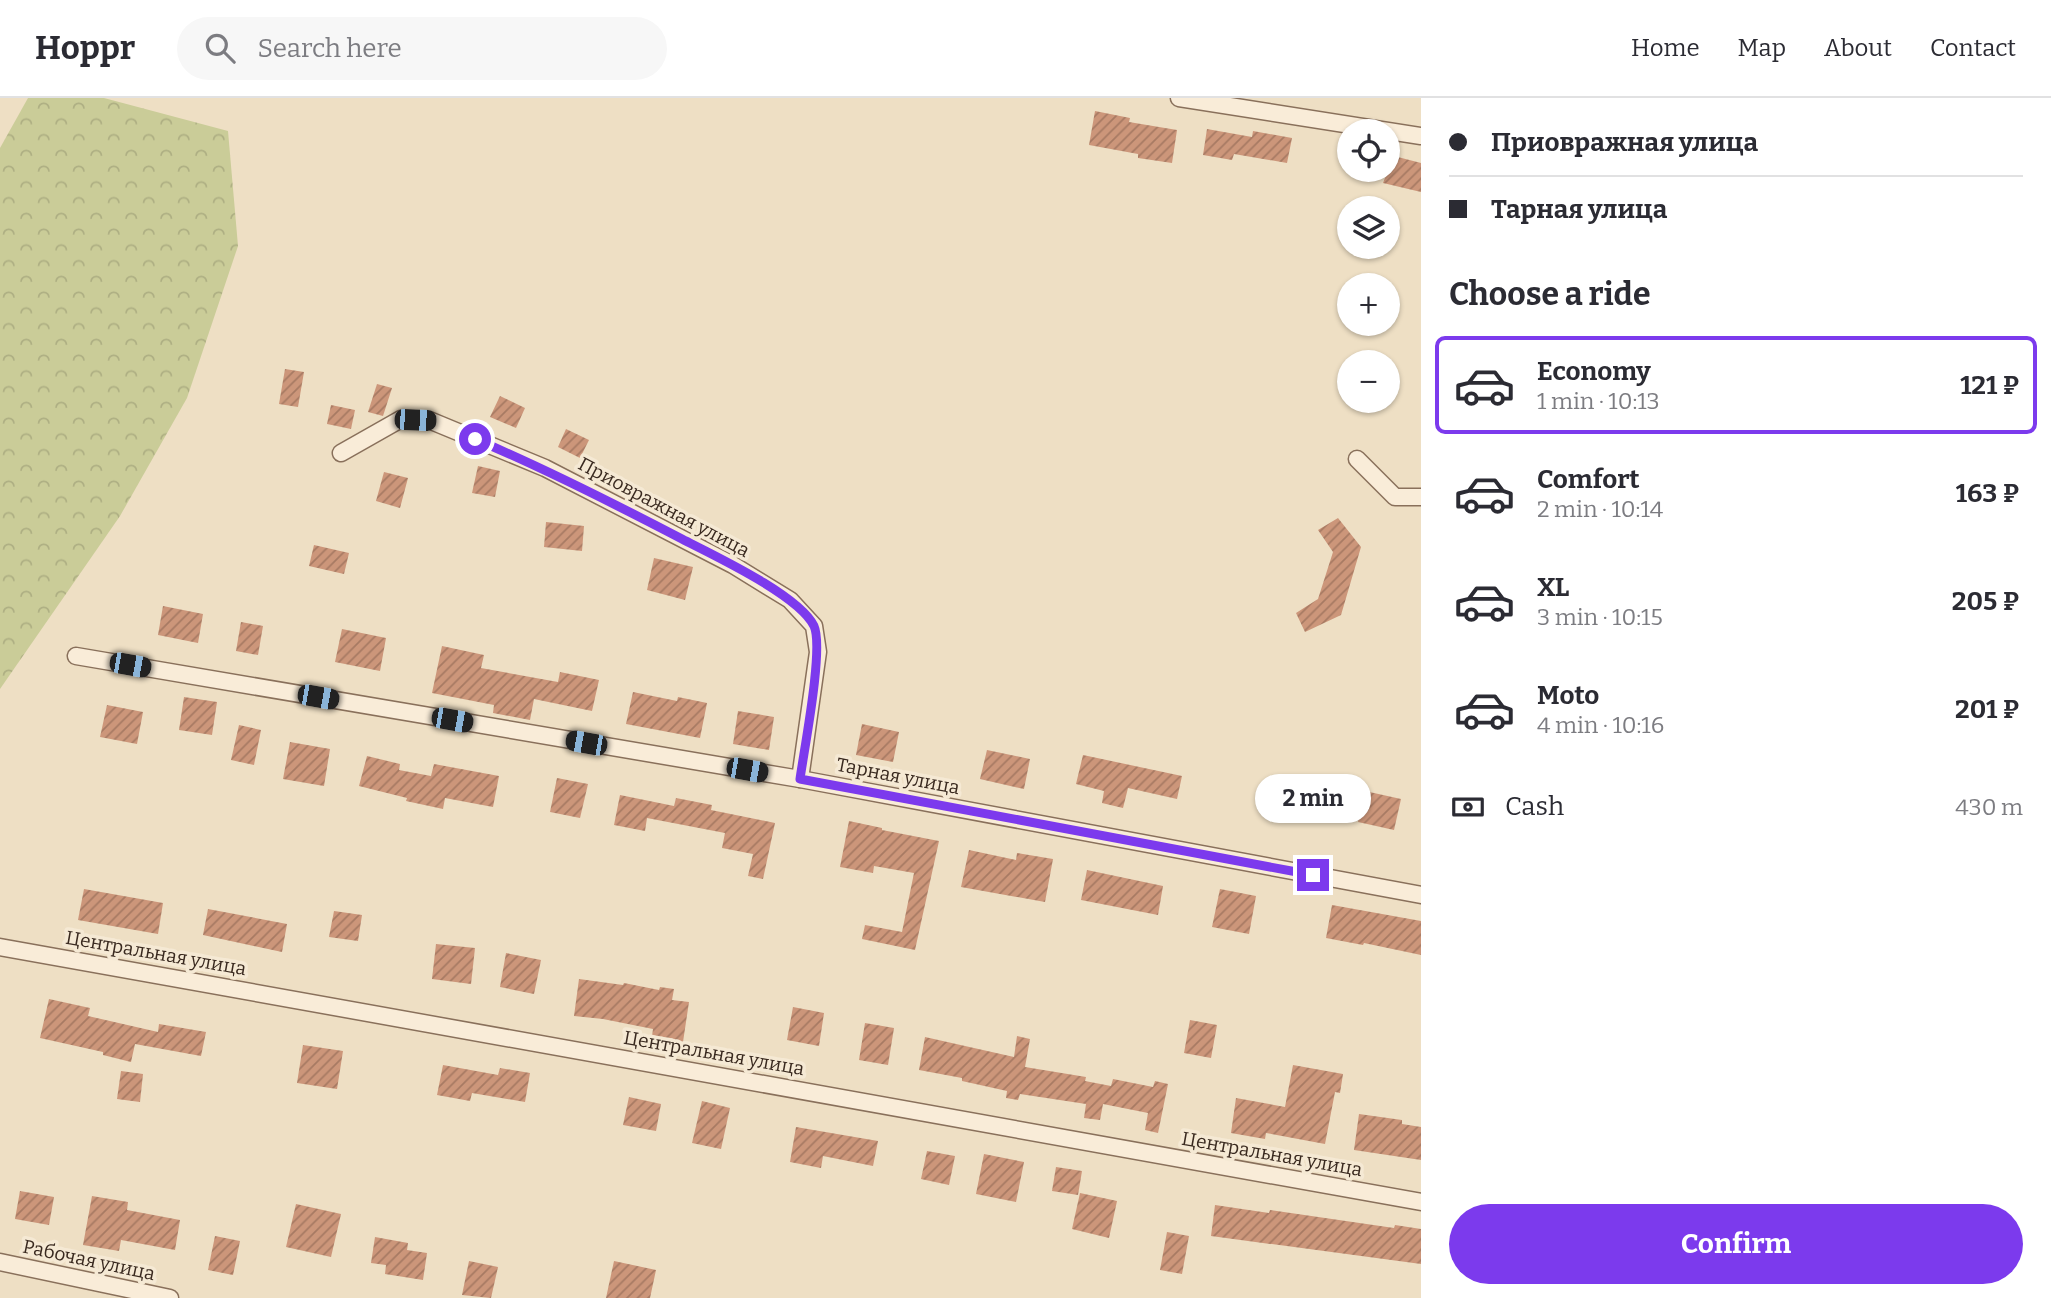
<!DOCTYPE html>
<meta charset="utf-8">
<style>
:root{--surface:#fff;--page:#f7f7f7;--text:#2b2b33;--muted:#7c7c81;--line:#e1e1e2;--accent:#7c3aed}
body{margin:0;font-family:Bitter,serif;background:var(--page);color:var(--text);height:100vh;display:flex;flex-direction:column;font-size:26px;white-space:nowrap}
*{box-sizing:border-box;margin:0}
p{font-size:23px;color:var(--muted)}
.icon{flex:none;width:38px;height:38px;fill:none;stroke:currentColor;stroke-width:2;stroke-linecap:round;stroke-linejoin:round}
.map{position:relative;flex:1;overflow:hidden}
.drawer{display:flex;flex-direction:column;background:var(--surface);width:630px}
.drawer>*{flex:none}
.top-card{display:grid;align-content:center;height:154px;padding:0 28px;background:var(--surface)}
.tools{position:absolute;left:1337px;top:21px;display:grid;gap:14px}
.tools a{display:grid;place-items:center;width:63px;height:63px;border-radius:50%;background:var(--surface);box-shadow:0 2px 5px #0004;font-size:35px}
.end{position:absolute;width:32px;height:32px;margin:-16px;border:9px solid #7c3aed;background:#fff;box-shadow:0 0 0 4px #fff}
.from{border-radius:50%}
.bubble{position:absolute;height:49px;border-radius:24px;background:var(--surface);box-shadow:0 2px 5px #0004;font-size:23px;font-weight:700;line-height:49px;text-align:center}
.car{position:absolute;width:21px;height:42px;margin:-21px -10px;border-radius:9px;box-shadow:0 0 5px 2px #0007;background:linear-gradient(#222 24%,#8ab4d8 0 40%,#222 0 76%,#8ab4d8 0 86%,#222 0)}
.top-card b{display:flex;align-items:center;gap:24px;height:66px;font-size:26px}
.top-card b+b{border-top:2px solid var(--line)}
.top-card i{width:18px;height:18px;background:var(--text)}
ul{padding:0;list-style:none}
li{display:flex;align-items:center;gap:21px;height:98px;margin:0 14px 10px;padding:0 14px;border:4px solid transparent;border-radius:10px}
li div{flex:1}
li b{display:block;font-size:26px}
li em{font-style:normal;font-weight:700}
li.current{border-color:var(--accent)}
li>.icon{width:63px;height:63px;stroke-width:1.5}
h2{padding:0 28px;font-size:32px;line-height:84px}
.pay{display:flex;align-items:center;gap:18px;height:77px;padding:0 28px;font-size:26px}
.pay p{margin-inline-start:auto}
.action{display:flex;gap:14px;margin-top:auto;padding:14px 28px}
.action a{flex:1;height:80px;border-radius:42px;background:var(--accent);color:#fff;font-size:28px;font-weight:700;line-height:80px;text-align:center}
header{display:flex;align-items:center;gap:42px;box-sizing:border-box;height:98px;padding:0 35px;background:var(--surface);border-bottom:2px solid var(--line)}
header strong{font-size:33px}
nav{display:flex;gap:38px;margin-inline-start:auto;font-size:24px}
.search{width:490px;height:63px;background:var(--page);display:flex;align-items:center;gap:18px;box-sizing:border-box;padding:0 24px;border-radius:38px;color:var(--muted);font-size:26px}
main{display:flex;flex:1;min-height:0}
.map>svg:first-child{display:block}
.forest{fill:url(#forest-crowns)}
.building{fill:url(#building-hatch)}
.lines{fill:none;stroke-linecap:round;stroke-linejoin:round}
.minor-casing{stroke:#89705b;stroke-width:19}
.minor{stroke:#f9ecd8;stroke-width:16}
.route{stroke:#7c3aed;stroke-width:9}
.labels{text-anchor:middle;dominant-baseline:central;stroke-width:7;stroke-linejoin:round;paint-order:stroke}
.street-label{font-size:19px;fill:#39291f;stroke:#f5e9d4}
</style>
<header>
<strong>Hoppr</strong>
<div class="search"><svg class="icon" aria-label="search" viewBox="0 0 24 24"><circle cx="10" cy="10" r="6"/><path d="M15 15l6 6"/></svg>Search here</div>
<nav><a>Home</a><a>Map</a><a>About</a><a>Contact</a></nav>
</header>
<main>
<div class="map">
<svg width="1421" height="1200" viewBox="0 0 1421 1200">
<defs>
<pattern id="forest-crowns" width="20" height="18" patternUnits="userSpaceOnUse" patternTransform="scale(1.75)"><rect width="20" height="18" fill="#cacc98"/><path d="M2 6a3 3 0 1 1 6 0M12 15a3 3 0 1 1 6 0" fill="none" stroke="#aeaf83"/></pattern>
<pattern id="building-hatch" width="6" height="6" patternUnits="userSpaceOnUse" patternTransform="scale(1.75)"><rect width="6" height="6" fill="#cc967a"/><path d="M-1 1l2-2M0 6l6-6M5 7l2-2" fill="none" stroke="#a77a63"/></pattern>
</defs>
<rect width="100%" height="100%" fill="#eedfc4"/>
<!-- forest -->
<path class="forest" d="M28 0H104L228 33 238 148 187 300 120 418 0 591V50Z"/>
<!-- building -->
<g class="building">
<path d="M1095 13 1130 20 1129 24 1177 32 1172 65 1138 60V56L1089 47Z"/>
<path d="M1207 31 1252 39 1253 33 1292 40 1287 65 1234 56 1232 62 1203 57Z"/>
<path d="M1390 57 1421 65V94L1383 85 1388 72Z"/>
<path d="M285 271 304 274 298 309 279 306Z"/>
<path d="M377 286 392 290 383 318 368 314Z"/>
<path d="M500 298 525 310 516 330 490 319Z"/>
<path d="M331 307 355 312 351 331 327 326Z"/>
<path d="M566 331 589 342 580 360 558 349Z"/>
<path d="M478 368 500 373 495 399 472 395Z"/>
<path d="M384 374 408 380 400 410 376 403Z"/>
<path d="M1338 420 1361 449 1341 517 1305 534 1296 515 1318 501 1333 454 1318 432Z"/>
<path d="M546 424 584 428 582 453 544 449Z"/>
<path d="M314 447 349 455 344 476 309 468Z"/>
<path d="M654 460 693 469 685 502 647 492Z"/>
<path d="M163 508 203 516 198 545 158 537Z"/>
<path d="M241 524 263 528 258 557 236 553Z"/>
<path d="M342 531 386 540 380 573 335 564Z"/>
<path d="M442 548 484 557 481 570 558 584 560 574 599 582 592 613 534 601 530 622 493 615 494 607 432 595Z"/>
<path d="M633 594 677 603 678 599 707 605 700 640 626 626Z"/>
<path d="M184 599 217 604 212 637 179 632Z"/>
<path d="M107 607 143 614 137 646 100 639Z"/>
<path d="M738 613 774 619 769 652 733 646Z"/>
<path d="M862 626 899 634 893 664 856 657Z"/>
<path d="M239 627 261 632 254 667 231 662Z"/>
<path d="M290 644 330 651 324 688 283 681Z"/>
<path d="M987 652 1030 661 1024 691 980 681Z"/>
<path d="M1083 657 1182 678 1177 701 1128 690 1123 710 1102 705 1104 693 1076 686Z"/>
<path d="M367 658 400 666 399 672 431 678 434 666 499 678 493 709 445 700 443 711 406 703 407 700 359 688Z"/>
<path d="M557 680 588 686 580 720 550 714Z"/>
<path d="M1282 687 1311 692 1306 718 1277 712Z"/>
<path d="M1365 693 1401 701 1394 732 1358 724Z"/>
<path d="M620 697 674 708 676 700 712 707 711 712 775 725 763 781 748 778 753 756 722 750 725 735 647 720 645 733 614 727Z"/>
<path d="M849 723 882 730V732L939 743 915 852 862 841 865 827 902 834 914 775 874 768 873 775 840 769Z"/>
<path d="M969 752 1016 762 1017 755 1053 761 1045 804 961 789Z"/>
<path d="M1087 772 1163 788 1158 817 1081 802Z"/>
<path d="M84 791 163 805 158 836 78 822Z"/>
<path d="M1220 791 1256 798 1249 836 1212 829Z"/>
<path d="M1332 807 1421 823V857L1364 845 1363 847 1326 840Z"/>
<path d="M208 811 287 826 282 854 203 837Z"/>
<path d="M334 813 362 817 358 843 329 839Z"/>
<path d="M436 846 475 850 471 886 432 881Z"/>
<path d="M506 855 541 862 534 896 500 889Z"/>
<path d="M579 881 623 887 624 885 659 892 660 889 674 891 672 902 689 904 683 944 652 938 653 931 603 921 574 918Z"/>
<path d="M49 901 90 910 88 918 158 934 159 926 206 934 201 958 135 946 131 964 103 957V954L40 940Z"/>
<path d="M793 909 824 915 819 948 787 942Z"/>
<path d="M1190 922 1217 927 1211 960 1184 955Z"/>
<path d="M865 925 894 930 888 967 859 962Z"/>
<path d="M1017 938 1030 941 1025 969 1086 979 1085 983 1111 988 1113 981 1153 989 1155 983 1168 986 1158 1035 1145 1032 1148 1015 1103 1006 1100 1022 1084 1020 1086 1006 1020 996 1018 1002 1006 1000 1007 993 962 983V980L919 972 925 939 1014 959Z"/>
<path d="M303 947 343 953 337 991 297 985Z"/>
<path d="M443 967 498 977 500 970 530 975 525 1004 472 995 470 1003 437 997Z"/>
<path d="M1293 967 1343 976 1340 995 1335 994 1325 1046 1266 1035 1265 1041 1231 1035 1236 1000 1285 1009Z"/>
<path d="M121 973 143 976 140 1004 117 1001Z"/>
<path d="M629 999 661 1006 656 1033 623 1027Z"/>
<path d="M702 1003 730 1010 721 1051 692 1045Z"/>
<path d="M1359 1016 1402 1022V1026L1421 1029V1062L1354 1052Z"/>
<path d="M796 1029 878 1043 873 1068 823 1058 821 1070 790 1064Z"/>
<path d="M927 1053 955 1058 949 1087 921 1081Z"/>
<path d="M984 1056 1024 1064 1016 1104 976 1096Z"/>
<path d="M1056 1069 1082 1073 1078 1097 1052 1093Z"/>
<path d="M20 1093 54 1099 49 1127 15 1121Z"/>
<path d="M1080 1095 1117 1103 1109 1140 1072 1131Z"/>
<path d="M92 1098 128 1104 127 1112 180 1122 175 1152 121 1142 119 1153 83 1147Z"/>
<path d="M296 1106 341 1116 331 1159 286 1149Z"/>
<path d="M1215 1107 1269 1115 1270 1112 1394 1130 1395 1127 1421 1131V1166L1211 1138Z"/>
<path d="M1167 1134 1189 1138 1182 1176 1160 1172Z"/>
<path d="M215 1138 240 1143 233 1177 208 1172Z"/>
<path d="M375 1139 408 1145 407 1152 427 1155 423 1182 385 1176 386 1167 371 1165Z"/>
<path d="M469 1163 498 1169 491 1200 462 1197Z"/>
<path d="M614 1163 656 1172 650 1200H606Z"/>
</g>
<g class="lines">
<defs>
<g id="minor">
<path d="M1179 0 1421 38"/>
<path d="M341 355 401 321 429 322 545 370 733 467 790 502 814 528 818 554 800 681"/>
<path d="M1357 361 1395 399H1421"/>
<path d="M76 558 800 681 1421 797"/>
<path d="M0 849 1421 1104"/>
<path d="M0 1164 170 1200"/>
</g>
</defs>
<!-- minor casing -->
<use href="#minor" class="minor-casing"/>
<!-- minor -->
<use href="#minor" class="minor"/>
</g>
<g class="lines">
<!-- route -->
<path class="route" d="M475 341C546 371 613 405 682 441 713 457 799 497 814 528 824 550 804 652 800 681L1313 777"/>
</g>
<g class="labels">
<!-- street labels -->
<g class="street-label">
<text transform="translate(664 409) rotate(28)">Приовражная улица</text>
<text transform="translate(898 678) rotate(11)">Тарная улица</text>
<text transform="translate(156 855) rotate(10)">Центральная улица</text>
<text transform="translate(714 955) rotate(10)">Центральная улица</text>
<text transform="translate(1272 1056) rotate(10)">Центральная улица</text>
<text transform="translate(89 1162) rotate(12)">Рабочая улица</text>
</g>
</g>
</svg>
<div class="tools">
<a><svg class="icon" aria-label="locate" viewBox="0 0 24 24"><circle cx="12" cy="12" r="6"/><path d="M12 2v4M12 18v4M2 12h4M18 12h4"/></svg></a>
<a><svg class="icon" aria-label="layers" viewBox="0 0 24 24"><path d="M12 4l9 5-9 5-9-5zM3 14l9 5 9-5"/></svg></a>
<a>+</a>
<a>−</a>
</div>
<i class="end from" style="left:475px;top:341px"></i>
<i class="end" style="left:1313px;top:777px"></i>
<div class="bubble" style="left:1255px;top:676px;width:116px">2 min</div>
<i class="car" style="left:415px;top:322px;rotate:92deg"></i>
<i class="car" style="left:130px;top:567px;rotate:100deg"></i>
<i class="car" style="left:318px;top:599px;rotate:100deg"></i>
<i class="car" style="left:452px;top:622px;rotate:100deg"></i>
<i class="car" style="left:586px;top:645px;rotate:280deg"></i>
<i class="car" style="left:747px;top:672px;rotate:100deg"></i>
</div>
<section class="drawer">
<div class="top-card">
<b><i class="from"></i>Приовражная улица</b>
<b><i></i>Тарная улица</b>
</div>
<h2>Choose a ride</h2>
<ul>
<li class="current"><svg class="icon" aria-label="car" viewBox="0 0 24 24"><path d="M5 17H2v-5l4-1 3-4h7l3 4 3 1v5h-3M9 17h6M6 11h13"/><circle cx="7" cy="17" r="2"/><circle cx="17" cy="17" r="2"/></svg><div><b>Economy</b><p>1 min · 10:13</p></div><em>121 ₽</em></li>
<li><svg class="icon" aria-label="car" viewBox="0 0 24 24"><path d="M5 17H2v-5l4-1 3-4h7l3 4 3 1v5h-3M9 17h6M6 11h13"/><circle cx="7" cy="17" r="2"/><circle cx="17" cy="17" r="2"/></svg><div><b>Comfort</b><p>2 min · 10:14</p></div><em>163 ₽</em></li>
<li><svg class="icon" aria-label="car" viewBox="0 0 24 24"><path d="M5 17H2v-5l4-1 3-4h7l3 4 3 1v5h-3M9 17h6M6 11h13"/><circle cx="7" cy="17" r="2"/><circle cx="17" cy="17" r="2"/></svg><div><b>XL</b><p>3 min · 10:15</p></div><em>205 ₽</em></li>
<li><svg class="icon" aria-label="car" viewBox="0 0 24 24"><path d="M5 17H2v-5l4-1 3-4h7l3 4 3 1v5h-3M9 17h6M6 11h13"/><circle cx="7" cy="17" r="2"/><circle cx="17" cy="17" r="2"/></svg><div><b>Moto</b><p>4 min · 10:16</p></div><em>201 ₽</em></li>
</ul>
<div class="pay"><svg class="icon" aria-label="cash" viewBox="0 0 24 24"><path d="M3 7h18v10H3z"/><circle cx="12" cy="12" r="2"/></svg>Cash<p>430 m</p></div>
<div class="action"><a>Confirm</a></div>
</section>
</main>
